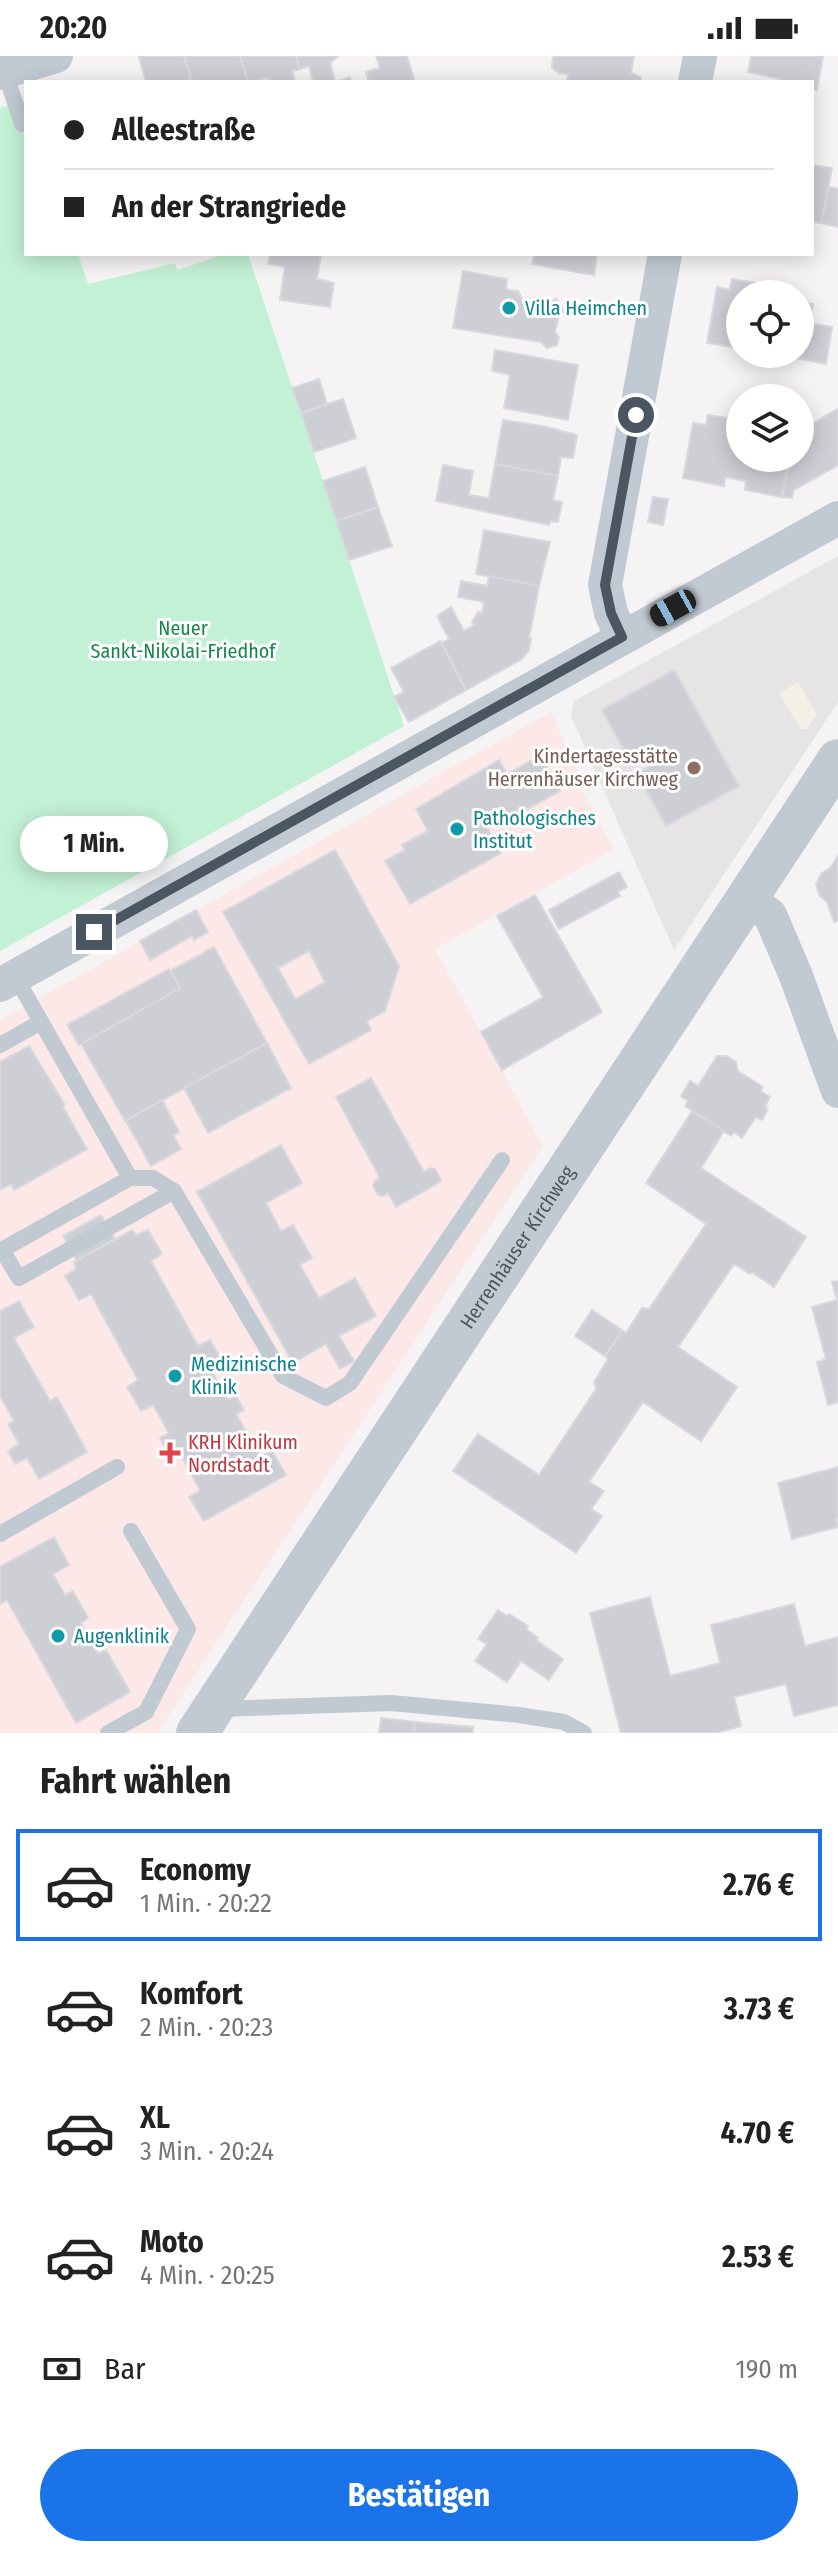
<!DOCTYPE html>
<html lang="de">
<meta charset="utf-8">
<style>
:root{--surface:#fff;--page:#f6f6f6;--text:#222;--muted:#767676;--line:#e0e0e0;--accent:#1a73e8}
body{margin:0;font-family:"Fira Sans Condensed",sans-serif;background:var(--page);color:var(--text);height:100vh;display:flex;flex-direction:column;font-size:30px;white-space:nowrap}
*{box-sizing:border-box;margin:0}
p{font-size:26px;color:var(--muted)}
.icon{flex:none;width:44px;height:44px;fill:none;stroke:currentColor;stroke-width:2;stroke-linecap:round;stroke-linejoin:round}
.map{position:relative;height:1677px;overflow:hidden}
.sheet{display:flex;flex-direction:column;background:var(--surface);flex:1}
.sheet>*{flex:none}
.banner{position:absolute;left:24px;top:24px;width:790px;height:176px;border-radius:0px;box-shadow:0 4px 20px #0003;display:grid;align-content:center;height:176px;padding:0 40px;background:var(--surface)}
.fabs{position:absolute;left:726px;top:224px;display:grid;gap:16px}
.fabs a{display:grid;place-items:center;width:88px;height:88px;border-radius:50%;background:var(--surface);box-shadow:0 4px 20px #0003;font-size:40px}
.end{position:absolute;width:36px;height:36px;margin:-18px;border:10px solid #4a5661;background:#fff;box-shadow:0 0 0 4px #fff}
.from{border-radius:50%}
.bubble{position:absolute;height:56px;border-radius:28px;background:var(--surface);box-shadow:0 4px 20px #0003;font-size:26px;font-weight:700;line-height:56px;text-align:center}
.car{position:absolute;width:24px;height:48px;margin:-24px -12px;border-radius:10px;box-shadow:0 0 6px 2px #0007;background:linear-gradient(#222 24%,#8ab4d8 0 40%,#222 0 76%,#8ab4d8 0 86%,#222 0)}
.banner b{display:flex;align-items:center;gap:28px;height:76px;font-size:30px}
.banner b+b{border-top:2px solid var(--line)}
.banner i{width:20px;height:20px;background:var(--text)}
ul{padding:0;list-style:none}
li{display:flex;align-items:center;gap:24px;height:112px;margin:0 16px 12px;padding:0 24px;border:4px solid transparent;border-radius:0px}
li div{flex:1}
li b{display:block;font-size:30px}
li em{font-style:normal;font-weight:700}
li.on{border-color:var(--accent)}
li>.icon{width:72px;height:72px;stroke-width:1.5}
h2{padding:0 40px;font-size:36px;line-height:96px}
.pay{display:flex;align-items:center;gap:20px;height:88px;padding:0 40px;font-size:30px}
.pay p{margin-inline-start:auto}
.primary-button{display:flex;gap:16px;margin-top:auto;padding:16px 40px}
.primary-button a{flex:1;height:92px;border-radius:48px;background:var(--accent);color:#fff;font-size:32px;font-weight:700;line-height:92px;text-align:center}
.status{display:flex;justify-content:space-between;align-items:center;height:56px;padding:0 40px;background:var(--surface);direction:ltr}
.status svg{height:22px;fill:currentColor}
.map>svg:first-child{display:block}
.education{fill:#e6e4e5}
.medical{fill:#fce8e6}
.green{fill:#c3f1d5}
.sand{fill:#f5f0e5}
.building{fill:#cdcfd5;stroke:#d7d9de;stroke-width:2;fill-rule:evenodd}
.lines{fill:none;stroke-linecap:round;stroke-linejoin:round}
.service{stroke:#c1cad2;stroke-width:16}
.minor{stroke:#c1cad2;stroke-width:34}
.tertiary{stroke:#c1cad2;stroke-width:42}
.route{stroke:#4a5661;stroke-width:10}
.culture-dot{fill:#0f9aa8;stroke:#fff;stroke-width:3}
.education-dot{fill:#8d6e63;stroke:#fff;stroke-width:3}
.health-dot{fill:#e0444e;stroke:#fff;stroke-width:3}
.labels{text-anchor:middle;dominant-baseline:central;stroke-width:6;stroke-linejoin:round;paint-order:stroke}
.culture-label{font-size:20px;fill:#0d838f;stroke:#fff;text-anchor:start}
.park-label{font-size:20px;fill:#17864f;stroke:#fff}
.education-label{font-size:20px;fill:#785e54;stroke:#fff;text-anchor:end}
.street-label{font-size:20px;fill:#4a5661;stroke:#fff}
.health-label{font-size:20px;fill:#be3a42;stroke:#fff;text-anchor:start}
</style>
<div class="status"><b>20:20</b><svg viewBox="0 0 49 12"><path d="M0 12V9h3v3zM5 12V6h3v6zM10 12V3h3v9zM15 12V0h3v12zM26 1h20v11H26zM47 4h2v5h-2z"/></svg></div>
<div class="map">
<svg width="838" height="1677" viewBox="0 0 838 1677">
<rect width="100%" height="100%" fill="#f5f3f3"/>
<!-- education -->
<path class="education" d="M838 500V646L674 894 571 660 574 645Z"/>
<!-- medical -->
<path class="medical" d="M551 656 577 715 573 719 614 793 435 893 543 1090 157 1677H0V964Z"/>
<!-- green -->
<path class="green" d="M26 44V198H78L88 228 175 207 177 214 225 198H248L404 670 0 895V52Z"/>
<!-- sand -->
<path class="sand" d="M798 626 817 659 807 673H800L779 637Z"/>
<!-- building -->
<g class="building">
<path d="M143 0H184L191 23 183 26H146L139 1Z"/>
<path d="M184 0H240L248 26H192Z"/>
<path d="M240 0H296L300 13 292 15 295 26H273L267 22 248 26Z"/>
<path d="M296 0H338L330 7 335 26 350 21 351 26H313L309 10 300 13Z"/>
<path d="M376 0H407L415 26H369L366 16 380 12Z"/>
<path d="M553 0H634L631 17 641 21 640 26H567L568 18 559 17 552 12Z"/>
<path d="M751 0H823L817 34 812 33V26H794L748 16Z"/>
<path d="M812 109 832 112 821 167 812 166Z"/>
<path d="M829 131 838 133V171L821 167Z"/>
<path d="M270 198H321L317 223 334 227 330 251 280 244 285 211 268 208Z"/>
<path d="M535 198H600H597L594 219 532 208Z"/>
<path d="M463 215 507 223 506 231 508 234 518 235 522 243 549 248 556 243 565 256 559 260 555 276 559 281 557 289 547 292 541 286 453 272Z"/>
<path d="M732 223 791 233 790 238H740V292L707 287 717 231 730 234Z"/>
<path d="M800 246 813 248 802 303 772 298H800Z"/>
<path d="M809 267 832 271 826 308 802 303Z"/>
<path d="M495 294 578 309 568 364 504 352 510 319 492 315Z"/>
<path d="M319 323 327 348 301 357 292 332Z"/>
<path d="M343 343 356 382 314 396 301 357Z"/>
<path d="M838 353V409L794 434 792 442 782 441 790 402H800V387L811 381 806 371Z"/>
<path d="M708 359 740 364V402H790L782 441 745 434 746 425 725 421 724 430 683 422 693 367 706 369Z"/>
<path d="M503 364 547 371 577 379 573 402 561 401 558 420 495 408Z"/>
<path d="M495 408 558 420 553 444 562 446 558 466 550 465 549 469 436 445 443 409 473 415 469 439 489 442Z"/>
<path d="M365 411 378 451 336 465 323 425Z"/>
<path d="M653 441 668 443 663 469 648 466Z"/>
<path d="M378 451 392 490 349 504 336 465Z"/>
<path d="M484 474 550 486 539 530 476 518Z"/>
<path d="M489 520 539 530 529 582H531L529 594 522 603 466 634 442 587 449 583 437 560 451 551 464 575 475 569 472 566 478 556 482 557 484 546 458 541 461 525 487 530Z"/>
<path d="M440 585 466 634 409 666 394 641 404 636 391 612Z"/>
<path d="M674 614 739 730 666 770 637 718 660 705 654 693 631 707 602 654Z"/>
<path d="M541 699 560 735 509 763 508 760 487 771 501 797 410 848 385 805 405 794 402 789 428 775 416 753 499 704 507 718Z"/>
<path d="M335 794 399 910 385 955 367 965 371 974 309 1008 223 856ZM309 895 325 926 295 943 278 912Z"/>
<path d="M838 800V865L834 866 827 846 819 839 816 828 821 818 830 812Z"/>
<path d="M619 816 627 831 618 836 620 840 559 873 549 854Z"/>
<path d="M535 839 602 956 502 1014 481 976 543 941 497 860Z"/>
<path d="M196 854 208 876 194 884 192 880 150 904 140 885Z"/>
<path d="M214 891 267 987 125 1065 81 988 180 932 170 915Z"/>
<path d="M169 913 180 932 79 989 67 969Z"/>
<path d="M267 987 291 1032 208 1077 184 1032Z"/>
<path d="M29 990 65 1049 63 1051 87 1093 14 1134 11 1128 0 1134V1006Z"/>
<path d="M717 1000H727L736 1006 738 1015 763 1031 761 1035 770 1041 765 1050 768 1053 762 1064 756 1061 742 1082 734 1076 731 1080 685 1050 688 1045 681 1040 690 1025 698 1030Z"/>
<path d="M371 1022 424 1116 431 1112 435 1113 441 1123 440 1126 396 1151 388 1137 383 1140 378 1139 373 1130 375 1125 380 1122 336 1041Z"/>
<path d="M162 1044 179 1076 173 1079 181 1093 151 1110 126 1065Z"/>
<path d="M692 1055 724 1075 701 1112 806 1181 774 1231 752 1216 750 1218 734 1208 678 1291 737 1331 701 1385 643 1346 589 1426 604 1435 591 1453 602 1460 576 1497 453 1415 478 1378 539 1419 596 1333 594 1326 608 1303 605 1300 622 1274 626 1277 642 1252 649 1253 706 1168 646 1127Z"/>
<path d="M281 1089 302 1127 266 1147 281 1175 293 1169 312 1202 300 1209 319 1242 355 1222 376 1260 339 1280 354 1305 340 1313 326 1288 293 1307 197 1136Z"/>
<path d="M101 1159 115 1183 77 1205 63 1180Z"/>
<path d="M132 1174 136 1179 148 1174 162 1198 151 1205 198 1290 210 1284 224 1308 212 1316 228 1344 236 1340 244 1354 236 1358 260 1401 272 1395 286 1419 204 1465 189 1441 200 1434 177 1392 168 1397 160 1382 169 1377 153 1349 141 1355 127 1331 138 1324 91 1238 79 1244 65 1220 76 1213 74 1206Z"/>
<path d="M838 1225V1346L828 1349 817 1306 826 1303 812 1251 837 1244 832 1226Z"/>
<path d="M19 1245 34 1271 14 1282 50 1345 57 1341 87 1396 39 1423 27 1402 15 1408 8 1395 19 1388 8 1368 14 1365 0 1340V1255Z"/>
<path d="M592 1254 622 1274 605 1300 575 1280Z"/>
<path d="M838 1411V1462L836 1463 838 1471 792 1483 778 1427Z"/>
<path d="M54 1481 69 1509 53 1518 65 1539 73 1535 88 1562 81 1567 98 1598 106 1594 130 1636 76 1667 7 1544 0 1548V1511Z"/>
<path d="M650 1541 670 1620 720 1607 711 1569 794 1548 805 1590 838 1581V1649L794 1660 786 1628 734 1641 741 1670 716 1677H621L590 1557Z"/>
<path d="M498 1554 507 1560 509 1558 528 1570 526 1573 538 1582 536 1584 563 1603 549 1624 521 1605 507 1626 475 1605 487 1588 478 1583Z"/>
<path d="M381 1662 415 1666 414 1677H379Z"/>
<path d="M415 1666 473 1671V1677H414Z"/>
</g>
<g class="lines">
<!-- service -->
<g class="service">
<path d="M5 16 22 68"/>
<path d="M0 989 41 966"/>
<path d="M130 1122H153L174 1135 283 1320 326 1342 350 1327 502 1104"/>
<path d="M2 1194 19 1222 174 1135"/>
<path d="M0 1195 130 1122 15 920"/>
<path d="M0 1478 117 1411"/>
<path d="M217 1653 391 1647 519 1659 564 1666 584 1677"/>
<path d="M108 1677 146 1656 188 1573 131 1475"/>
</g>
<!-- minor -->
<g class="minor">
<path d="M0 17 56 0"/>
<path d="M695 26 700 0"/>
<path d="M622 581 611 557 605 529 665 198"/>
<path d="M747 842 770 859 796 920 838 1035"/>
<path d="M0 929 838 462"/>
</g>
<!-- tertiary -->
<path class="tertiary" id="s1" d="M197 1677 838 704"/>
</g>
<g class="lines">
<!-- route -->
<path class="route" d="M94 876 622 581 611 557 605 529 636 359"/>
</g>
<!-- markers -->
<g class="culture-dot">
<circle cx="509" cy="252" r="8"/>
<circle cx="457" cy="773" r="8"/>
<circle cx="175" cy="1320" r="8"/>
<circle cx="58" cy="1580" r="8"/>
</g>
<circle class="education-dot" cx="694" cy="712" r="8"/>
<path class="health-dot" d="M166 1385h8v8h8v8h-8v8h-8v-8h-8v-8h8z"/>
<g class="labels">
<!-- culture labels -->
<g class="culture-label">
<text x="525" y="252">Villa Heimchen</text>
<text x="473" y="762">Pathologisches<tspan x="473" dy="23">Institut</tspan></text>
<text x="191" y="1308">Medizinische<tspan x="191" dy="23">Klinik</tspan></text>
<text x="74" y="1580">Augenklinik</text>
</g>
<!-- park labels -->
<g class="park-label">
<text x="183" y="572">Neuer<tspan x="183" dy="23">Sankt-Nikolai-Friedhof</tspan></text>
</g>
<!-- education labels -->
<g class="education-label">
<text x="678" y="700">Kindertagesstätte<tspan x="678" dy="23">Herrenhäuser Kirchweg</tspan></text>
</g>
<!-- street labels -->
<g class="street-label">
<text stroke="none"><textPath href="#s1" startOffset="582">Herrenhäuser Kirchweg</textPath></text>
</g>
<!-- health labels -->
<g class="health-label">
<text x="188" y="1386">KRH Klinikum<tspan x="188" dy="23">Nordstadt</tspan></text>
</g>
</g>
</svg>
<div class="fabs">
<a><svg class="icon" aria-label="locate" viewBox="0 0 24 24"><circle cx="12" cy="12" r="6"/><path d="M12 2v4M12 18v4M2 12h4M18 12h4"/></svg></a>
<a><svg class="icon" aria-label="layers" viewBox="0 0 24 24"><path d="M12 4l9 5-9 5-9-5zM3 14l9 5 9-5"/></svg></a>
</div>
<i class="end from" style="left:636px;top:359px"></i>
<i class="end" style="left:94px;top:876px"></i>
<div class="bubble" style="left:20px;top:760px;width:148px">1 Min.</div>
<i class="car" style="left:673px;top:552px;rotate:241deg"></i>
<div class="banner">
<b><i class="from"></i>Alleestraße</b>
<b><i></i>An der Strangriede</b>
</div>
</div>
<section class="sheet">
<h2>Fahrt wählen</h2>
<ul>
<li class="on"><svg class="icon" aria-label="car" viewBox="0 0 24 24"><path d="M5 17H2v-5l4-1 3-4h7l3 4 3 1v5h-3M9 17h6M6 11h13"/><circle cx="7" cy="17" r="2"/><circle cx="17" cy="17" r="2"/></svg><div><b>Economy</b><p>1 Min. · 20:22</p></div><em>2.76 €</em></li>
<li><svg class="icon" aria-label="car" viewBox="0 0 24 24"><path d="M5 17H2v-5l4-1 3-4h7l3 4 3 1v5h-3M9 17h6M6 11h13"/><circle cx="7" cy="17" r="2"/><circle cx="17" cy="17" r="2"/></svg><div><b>Komfort</b><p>2 Min. · 20:23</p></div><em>3.73 €</em></li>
<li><svg class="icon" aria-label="car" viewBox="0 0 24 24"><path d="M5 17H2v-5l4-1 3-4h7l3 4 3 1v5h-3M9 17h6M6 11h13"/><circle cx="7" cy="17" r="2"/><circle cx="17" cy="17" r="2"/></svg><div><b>XL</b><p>3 Min. · 20:24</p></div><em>4.70 €</em></li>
<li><svg class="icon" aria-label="car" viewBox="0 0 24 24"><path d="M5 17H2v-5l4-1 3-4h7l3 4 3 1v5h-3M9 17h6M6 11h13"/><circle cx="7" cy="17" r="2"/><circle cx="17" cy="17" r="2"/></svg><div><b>Moto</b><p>4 Min. · 20:25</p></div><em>2.53 €</em></li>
</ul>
<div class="pay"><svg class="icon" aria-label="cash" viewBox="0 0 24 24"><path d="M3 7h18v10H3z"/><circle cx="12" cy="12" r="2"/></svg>Bar<p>190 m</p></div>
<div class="primary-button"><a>Bestätigen</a></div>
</section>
